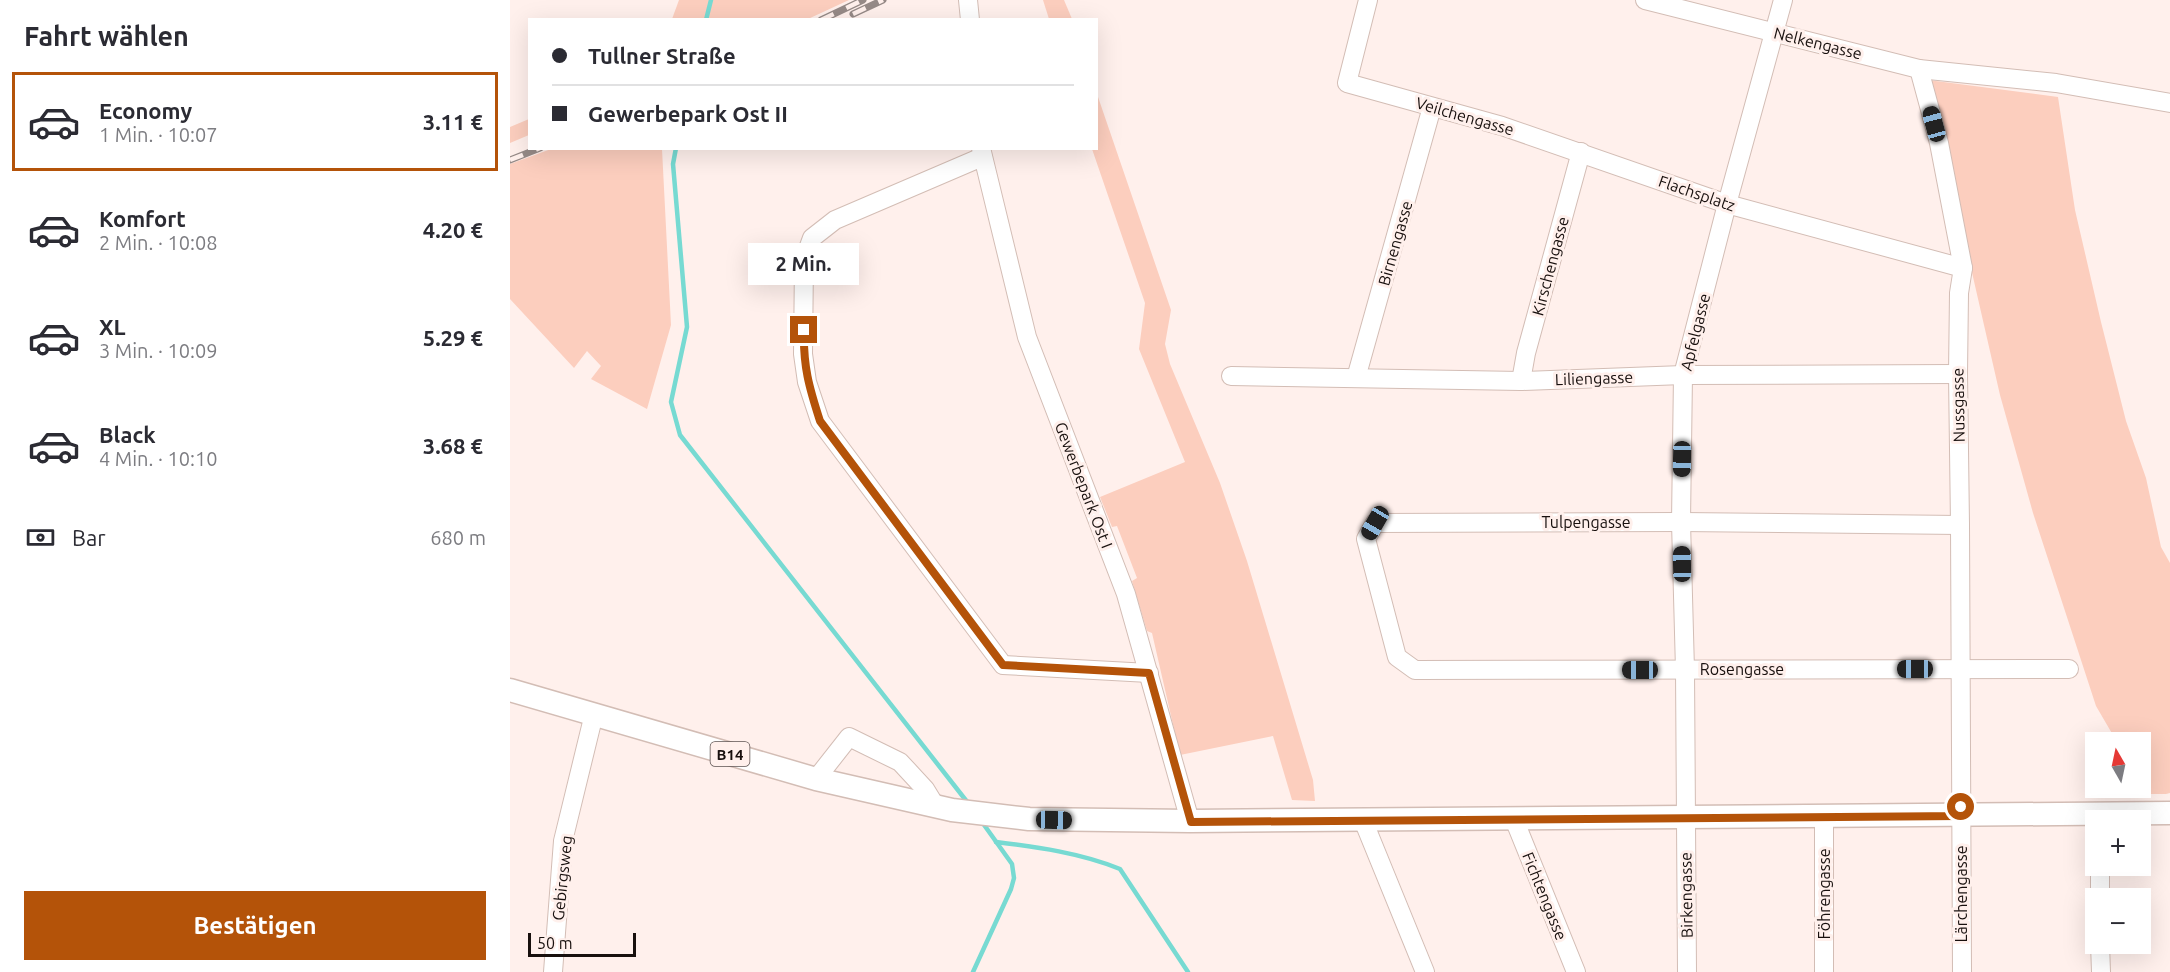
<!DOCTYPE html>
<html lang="de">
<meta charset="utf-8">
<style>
:root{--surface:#fff;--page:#f7f7f7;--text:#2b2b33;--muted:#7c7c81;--line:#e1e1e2;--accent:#b45309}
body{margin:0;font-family:Ubuntu,sans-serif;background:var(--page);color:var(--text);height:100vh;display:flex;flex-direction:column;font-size:22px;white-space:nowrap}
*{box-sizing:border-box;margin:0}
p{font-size:20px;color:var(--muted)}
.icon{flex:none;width:33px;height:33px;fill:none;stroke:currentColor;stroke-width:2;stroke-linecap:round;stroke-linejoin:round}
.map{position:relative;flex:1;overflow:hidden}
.panel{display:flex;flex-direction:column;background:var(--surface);width:510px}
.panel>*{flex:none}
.banner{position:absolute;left:18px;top:18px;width:570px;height:132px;border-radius:0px;box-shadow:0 6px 24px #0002;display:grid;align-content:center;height:132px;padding:0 24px;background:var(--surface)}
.needle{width:39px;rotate:351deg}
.buttons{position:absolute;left:1575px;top:732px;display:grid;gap:12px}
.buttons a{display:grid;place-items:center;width:66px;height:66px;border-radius:0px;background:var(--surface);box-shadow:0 6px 24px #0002;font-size:30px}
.scale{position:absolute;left:18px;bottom:15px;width:108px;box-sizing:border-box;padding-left:6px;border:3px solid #18100e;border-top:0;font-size:16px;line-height:21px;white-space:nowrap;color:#18100e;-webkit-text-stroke:4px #fff0ec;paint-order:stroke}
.end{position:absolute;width:27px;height:27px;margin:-14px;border:8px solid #b45309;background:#fff;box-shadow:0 0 0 3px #fff}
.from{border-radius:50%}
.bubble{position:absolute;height:42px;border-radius:0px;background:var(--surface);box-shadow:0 6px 24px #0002;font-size:20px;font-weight:700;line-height:42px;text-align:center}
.car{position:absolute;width:18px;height:36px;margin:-18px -9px;border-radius:8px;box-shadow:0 0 4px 2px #0007;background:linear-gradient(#222 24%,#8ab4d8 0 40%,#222 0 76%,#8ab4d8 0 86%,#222 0)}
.banner b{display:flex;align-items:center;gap:21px;height:57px;font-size:22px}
.banner b+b{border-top:2px solid var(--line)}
.banner i{width:15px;height:15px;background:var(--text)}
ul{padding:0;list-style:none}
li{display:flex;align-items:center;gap:18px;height:99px;margin:0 12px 9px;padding:0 12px;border:3px solid transparent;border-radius:0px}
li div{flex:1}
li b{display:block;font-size:22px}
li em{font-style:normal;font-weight:700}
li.active{border-color:var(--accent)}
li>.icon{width:54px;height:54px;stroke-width:1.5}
h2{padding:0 24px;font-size:27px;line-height:72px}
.pay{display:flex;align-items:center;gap:15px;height:66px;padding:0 24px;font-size:22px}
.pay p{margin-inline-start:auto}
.button{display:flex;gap:12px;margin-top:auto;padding:12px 24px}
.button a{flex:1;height:69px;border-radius:0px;background:var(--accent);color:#fff;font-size:24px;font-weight:700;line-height:69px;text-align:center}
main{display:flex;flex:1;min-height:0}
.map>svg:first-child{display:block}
.green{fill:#fccebe}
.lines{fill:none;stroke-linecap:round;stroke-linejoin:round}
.stream{stroke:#77dad2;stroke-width:4.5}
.minor-casing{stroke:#d3bdb5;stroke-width:20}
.major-casing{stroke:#d3bdb5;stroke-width:25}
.minor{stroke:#fff;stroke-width:18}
.major{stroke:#fff;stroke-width:22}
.rail-casing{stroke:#968a87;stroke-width:7}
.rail{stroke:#fff0ec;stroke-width:4.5;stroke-dasharray:14;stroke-linecap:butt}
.route{stroke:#b45309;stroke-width:8}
.labels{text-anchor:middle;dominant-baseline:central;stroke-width:6;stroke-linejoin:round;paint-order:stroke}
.shield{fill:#fff0ec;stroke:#5d5351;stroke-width:1.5}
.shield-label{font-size:15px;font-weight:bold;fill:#18100e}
.street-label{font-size:16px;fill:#18100e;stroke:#fff0ec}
</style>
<main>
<section class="panel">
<h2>Fahrt wählen</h2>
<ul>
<li class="active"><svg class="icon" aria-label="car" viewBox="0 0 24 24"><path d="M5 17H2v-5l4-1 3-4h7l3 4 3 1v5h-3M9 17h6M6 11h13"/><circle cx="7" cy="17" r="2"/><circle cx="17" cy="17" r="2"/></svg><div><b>Economy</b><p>1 Min. · 10:07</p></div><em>3.11 €</em></li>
<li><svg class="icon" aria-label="car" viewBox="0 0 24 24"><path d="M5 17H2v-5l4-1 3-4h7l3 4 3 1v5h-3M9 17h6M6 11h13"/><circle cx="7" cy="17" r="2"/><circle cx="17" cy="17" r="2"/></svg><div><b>Komfort</b><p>2 Min. · 10:08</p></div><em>4.20 €</em></li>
<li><svg class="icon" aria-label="car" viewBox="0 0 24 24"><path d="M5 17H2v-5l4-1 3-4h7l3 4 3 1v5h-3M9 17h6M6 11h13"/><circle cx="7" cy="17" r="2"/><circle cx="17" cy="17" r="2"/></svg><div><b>XL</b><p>3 Min. · 10:09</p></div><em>5.29 €</em></li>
<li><svg class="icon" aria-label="car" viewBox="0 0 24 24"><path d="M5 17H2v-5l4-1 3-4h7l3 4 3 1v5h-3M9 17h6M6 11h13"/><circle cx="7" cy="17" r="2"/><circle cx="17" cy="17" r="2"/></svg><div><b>Black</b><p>4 Min. · 10:10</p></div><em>3.68 €</em></li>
</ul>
<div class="pay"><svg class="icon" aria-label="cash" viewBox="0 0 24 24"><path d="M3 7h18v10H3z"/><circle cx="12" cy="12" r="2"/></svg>Bar<p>680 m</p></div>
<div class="button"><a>Bestätigen</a></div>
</section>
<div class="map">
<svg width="1660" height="972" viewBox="0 0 1660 972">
<rect width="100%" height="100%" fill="#fff0ec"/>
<!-- green -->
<g class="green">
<path d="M169 0H339L298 19H162Z"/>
<path d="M533 0H554L562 19H539Z"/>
<path d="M1418 80 1548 97 1565 210 1591 322 1616 421 1636 478 1651 547 1660 563V793L1656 794H1627L1626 788H1630V742H1607L1586 706 1523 513 1490 395Z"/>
<path d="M587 94 661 310 655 344 660 364 710 483 737 561 803 780 805 801 782 800 763 736 670 755 642 633 637 631 622 581 627 578 607 526 602 527 590 497 675 462 629 349 635 303 582 149 586 148Z"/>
<path d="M19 119V135L0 143V127Z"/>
<path d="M41 149H152L161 325 137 409 81 379 91 366 77 351 64 368 0 299V164Z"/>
</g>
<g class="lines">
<!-- stream -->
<g class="stream">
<path d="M196 20 201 0"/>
<path d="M166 148 163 164 177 327 161 402 170 435 458 803"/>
<path d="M486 842C527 847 571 853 610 869L678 972"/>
<path d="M463 972 501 889 504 878 502 864 472 822"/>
</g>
<defs>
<g id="minor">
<path d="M458 0 460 20"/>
<path d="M858 0 837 83 992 126 1217 204 1453 268"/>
<path d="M1135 0 1409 69 1546 83 1660 103"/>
<path d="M1409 69 1429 143 1453 268 1449 293 1448 374 1450 525 1452 972"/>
<path d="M471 148 517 337 616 594 680 821"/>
<path d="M472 157 325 220 302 238 294 260 293 354 297 382 310 421 493 665 639 673"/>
<path d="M721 376 1011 381 1173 375 1448 374"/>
<path d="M846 378 922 107"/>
<path d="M1011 381 1016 353 1071 152"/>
<path d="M1450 525 1171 522 865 523 856 539 887 657 905 670 1559 669"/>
<path d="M306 779 339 737 390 762 415 789 426 807"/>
<path d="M1004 819 1066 972"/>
<path d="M853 820 915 972"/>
<path d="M1590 866V898"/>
<path d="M1590 944 1591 972"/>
<path d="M43 972 53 841 84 714"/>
<path d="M1177 972 1175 670 1171 522 1173 375 1217 204 1273 0"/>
<path d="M1314 972V816"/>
</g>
<path id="major" d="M0 690 306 779 442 810 519 819 680 821 1660 813"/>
</defs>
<!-- minor casing -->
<use href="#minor" class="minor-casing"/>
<!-- major casing -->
<use href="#major" class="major-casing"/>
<!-- minor -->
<use href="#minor" class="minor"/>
<!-- major -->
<use href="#major" class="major"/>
<defs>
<g id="rail">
<path d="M343 14 373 0"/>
<path d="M311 20 353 0"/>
<path d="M0 160 30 148"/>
</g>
</defs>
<!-- rail casing -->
<use href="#rail" class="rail-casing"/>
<!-- rail -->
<use href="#rail" class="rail"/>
</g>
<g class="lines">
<!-- route -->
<path class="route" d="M294 330C293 366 299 387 310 421L493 665 639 673 681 822 1451 816V807"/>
</g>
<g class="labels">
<!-- shield labels -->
<rect class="shield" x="200.5" y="742" width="39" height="24" rx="4.5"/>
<g class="shield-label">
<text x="220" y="754">B14</text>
</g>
<!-- street labels -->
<g class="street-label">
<text transform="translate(1308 43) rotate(14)">Nelkengasse</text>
<text transform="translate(955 116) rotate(16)">Veilchengasse</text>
<text transform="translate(1187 193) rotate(19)">Flachsplatz</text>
<text transform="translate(885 243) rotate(-74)">Birnengasse</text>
<text transform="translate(1040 266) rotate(-75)">Kirschengasse</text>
<text transform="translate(1185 332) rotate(-76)">Apfelgasse</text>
<text transform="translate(1084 378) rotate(-2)">Liliengasse</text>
<text transform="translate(1448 405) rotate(-91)">Nussgasse</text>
<text transform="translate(574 485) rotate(69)">Gewerbepark Ost I</text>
<text x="1076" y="522">Tulpengasse</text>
<text x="1232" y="669">Rosengasse</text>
<text transform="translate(52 878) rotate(-84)">Gebirgsweg</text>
<text transform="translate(1314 894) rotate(-90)">Föhrengasse</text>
<text transform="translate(1451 894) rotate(-90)">Lärchengasse</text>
<text transform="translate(1176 895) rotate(-91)">Birkengasse</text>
<text transform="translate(1035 896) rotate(68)">Fichtengasse</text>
</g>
</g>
</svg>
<div class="buttons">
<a><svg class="needle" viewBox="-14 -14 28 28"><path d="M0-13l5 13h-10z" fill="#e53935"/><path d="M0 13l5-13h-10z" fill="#7c7c81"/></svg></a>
<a>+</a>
<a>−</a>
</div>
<div class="scale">50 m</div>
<i class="end from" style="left:1451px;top:807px"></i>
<i class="end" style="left:294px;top:330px"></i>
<div class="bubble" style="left:238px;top:243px;width:111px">2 Min.</div>
<i class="car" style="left:1424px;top:124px;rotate:345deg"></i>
<i class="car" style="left:1172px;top:459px;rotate:181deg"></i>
<i class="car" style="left:865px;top:523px;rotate:210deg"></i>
<i class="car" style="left:1172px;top:564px;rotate:359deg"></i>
<i class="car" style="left:1405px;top:669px;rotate:270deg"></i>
<i class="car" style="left:1130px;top:670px;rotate:270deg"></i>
<i class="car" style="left:544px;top:820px;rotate:91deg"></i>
<div class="banner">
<b><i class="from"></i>Tullner Straße</b>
<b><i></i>Gewerbepark Ost II</b>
</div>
</div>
</main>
